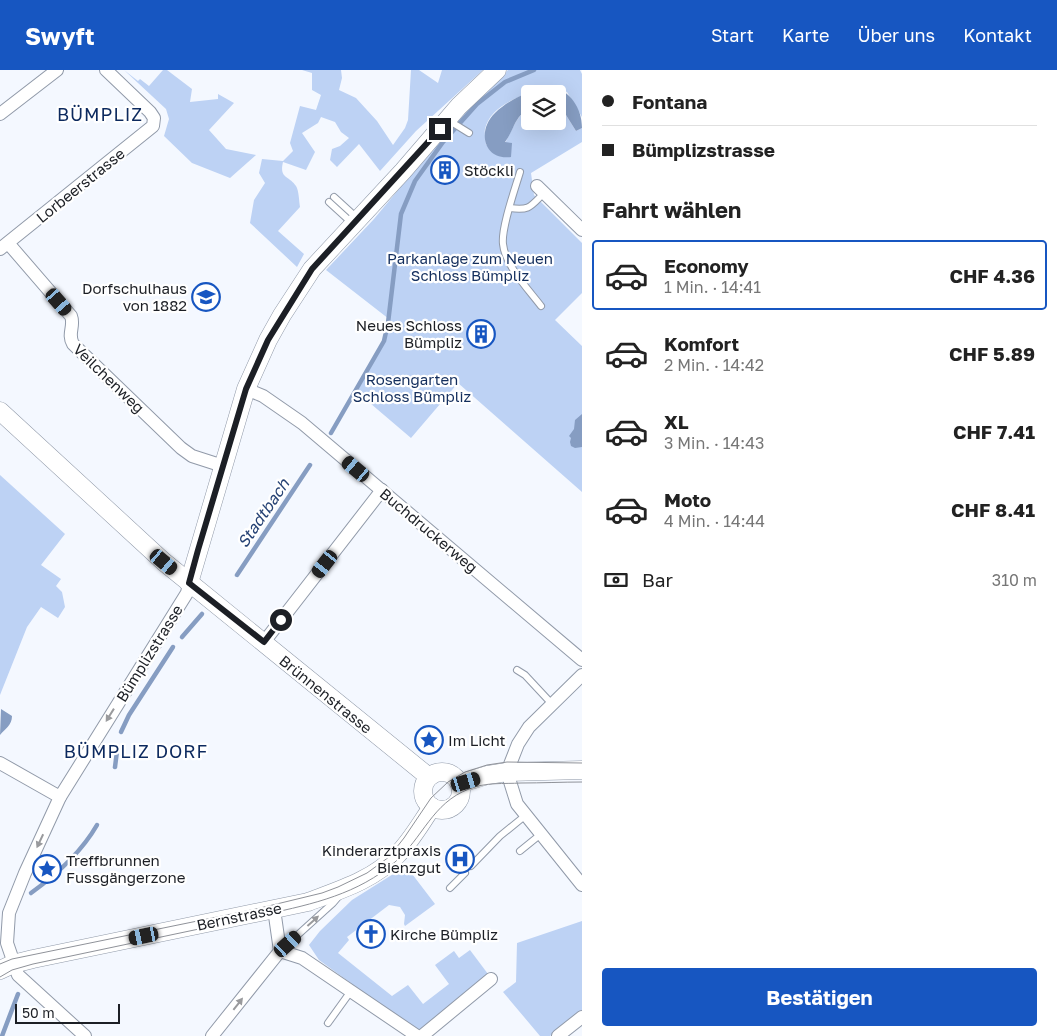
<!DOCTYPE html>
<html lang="de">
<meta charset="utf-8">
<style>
:root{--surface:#fff;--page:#f2f2f2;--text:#222;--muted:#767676;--line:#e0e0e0;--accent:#1756c1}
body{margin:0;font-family:"Golos Text",sans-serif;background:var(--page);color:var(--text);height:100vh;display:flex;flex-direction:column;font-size:19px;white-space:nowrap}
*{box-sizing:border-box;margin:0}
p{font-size:16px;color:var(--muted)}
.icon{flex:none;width:28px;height:28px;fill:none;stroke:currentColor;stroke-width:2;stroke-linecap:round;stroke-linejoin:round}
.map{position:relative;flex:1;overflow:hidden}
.sheet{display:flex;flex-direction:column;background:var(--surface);width:475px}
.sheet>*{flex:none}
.guide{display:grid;align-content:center;height:110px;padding:0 20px;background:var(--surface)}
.controls{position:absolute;left:521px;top:15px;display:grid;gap:10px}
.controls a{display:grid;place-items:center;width:45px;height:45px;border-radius:5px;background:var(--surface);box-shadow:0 5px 20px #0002;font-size:25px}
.scale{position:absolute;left:15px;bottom:12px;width:105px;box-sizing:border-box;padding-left:5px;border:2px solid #1c1f25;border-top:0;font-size:14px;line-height:18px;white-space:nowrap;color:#1c1f25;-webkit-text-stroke:4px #fff;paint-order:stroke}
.end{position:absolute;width:22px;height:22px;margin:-11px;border:6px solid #1c1f25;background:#fff;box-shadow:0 0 0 2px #fff}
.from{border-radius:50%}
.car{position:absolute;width:15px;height:30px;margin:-15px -8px;border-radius:6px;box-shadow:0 0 4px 1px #0007;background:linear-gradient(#222 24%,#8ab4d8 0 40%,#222 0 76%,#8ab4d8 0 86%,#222 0)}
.guide b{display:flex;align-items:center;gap:18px;height:48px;font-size:19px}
.guide b+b{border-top:1px solid var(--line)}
.guide i{width:12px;height:12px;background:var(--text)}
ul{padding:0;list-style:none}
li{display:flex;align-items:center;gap:15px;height:70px;margin:0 10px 8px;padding:0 10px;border:2px solid transparent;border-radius:5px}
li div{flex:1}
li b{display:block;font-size:19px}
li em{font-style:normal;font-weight:700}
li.selected{border-color:var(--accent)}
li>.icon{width:45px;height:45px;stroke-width:1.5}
h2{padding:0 20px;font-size:22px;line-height:60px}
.pay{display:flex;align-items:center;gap:12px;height:55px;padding:0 20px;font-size:19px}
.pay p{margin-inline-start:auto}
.cta{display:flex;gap:10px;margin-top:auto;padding:10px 20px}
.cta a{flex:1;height:58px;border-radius:5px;background:var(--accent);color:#fff;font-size:20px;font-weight:700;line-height:58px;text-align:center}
header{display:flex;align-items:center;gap:30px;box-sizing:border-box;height:70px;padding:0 25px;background:var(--accent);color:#fff}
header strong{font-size:24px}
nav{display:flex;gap:28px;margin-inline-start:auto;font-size:18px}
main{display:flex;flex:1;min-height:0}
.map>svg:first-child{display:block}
.green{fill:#bdd2f4}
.water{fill:#869dc2}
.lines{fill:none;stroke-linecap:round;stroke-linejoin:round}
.stream{stroke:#869dc2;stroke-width:4.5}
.lane-casing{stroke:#919aa9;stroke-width:8}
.street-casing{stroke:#919aa9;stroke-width:14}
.secondary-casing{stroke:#919aa9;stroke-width:19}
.lane{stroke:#fff;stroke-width:6}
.street{stroke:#fff;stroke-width:12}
.secondary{stroke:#fff;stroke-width:18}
.tram{stroke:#8f9299;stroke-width:1}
.oneway{fill:#999a9d}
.route{stroke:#1c1f25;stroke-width:6}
.labels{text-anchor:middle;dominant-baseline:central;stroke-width:4.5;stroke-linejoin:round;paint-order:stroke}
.poi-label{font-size:15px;fill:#1c1f25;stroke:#fff;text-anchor:start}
.street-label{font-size:15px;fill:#1c1f25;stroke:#fff}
.park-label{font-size:15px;fill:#132e5d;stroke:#fff}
.water-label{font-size:16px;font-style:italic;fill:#274375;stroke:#fff}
.quarter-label{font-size:18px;letter-spacing:1px;fill:#0c295e;stroke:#fff}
</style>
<header>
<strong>Swyft</strong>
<nav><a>Start</a><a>Karte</a><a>Über uns</a><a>Kontakt</a></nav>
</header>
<main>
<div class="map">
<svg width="582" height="966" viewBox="0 0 582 966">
<rect width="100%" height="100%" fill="#f4f8ff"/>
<!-- green -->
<g class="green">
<path d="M124 0 138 11 140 9 149 16 163 0H167L192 19 190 32 218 29V24L234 33 209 60 226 79 256 85 230 108 192 93 164 66 169 49 166 39Z"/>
<path d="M302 0H341L342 8 339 20 356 28 377 51 393 75 405 58 408 50 411 0H419L438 13 442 0H483L416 61 380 101 359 74 337 97 330 90 332 79 340 76 349 68 341 62 335 52 321 47 318 53 302 63 315 82 306 100 283 92C279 109 289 105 296 116 299 121 299 131 300 137L278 161 304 184 297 197 250 153 254 130 265 113 259 103 262 89 283 91 293 81 290 73 300 36 316 40 321 25 312 20V3Z"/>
<path d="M508 0H580L582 4V47L567 22 550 16C528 24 491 32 485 59 484 63 486 70 486 75L509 74 505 73C512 61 516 45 530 38V51H558V35L561 37 576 61 582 58V72L531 103 534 125 582 173V223L555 250 582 276V422L458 313 411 368 357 322 384 271 389 249 326 200 374 149 458 48Z"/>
<path d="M0 405 65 464 41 495 61 509 56 516 62 522 65 537 58 548 41 537 27 557 0 625Z"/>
<path d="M406 796 435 834 405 856 404 854 405 845 400 837 389 835 347 867 349 870 338 883 392 926 408 915 423 934 449 914 435 895 454 881 459 888 470 880 488 904 418 962 319 890 309 875 320 861 352 830Z"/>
<path d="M582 851V940L550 966H540L503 922 516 912 517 873Z"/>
</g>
<!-- water -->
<g class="water">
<path d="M550 16C570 20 582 38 582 58L576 61 561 37 558 35V24H530V38C514 46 514 61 505 72L512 73 511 87C483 91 477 60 495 43 509 29 532 20 550 16Z"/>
<path d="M582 344V377L575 378 571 376 570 372 571 368 569 366 574 359 575 350Z"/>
<path d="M1 639 12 646C12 655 5 659 0 665Z"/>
</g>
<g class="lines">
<!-- stream -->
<g class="stream">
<path d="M331 363 384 271 388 253 401 144 415 111 443 72 477 34 505 12 534 0"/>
<path d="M237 505 310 395"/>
<path d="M182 567 202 544"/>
<path d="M121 662 129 645 173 577"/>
<path d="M115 697 117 681"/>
<path d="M31 823C56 805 82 781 97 755"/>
<path d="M2 966 18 924"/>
</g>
<defs>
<g id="lane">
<path d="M448 50 469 63"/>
<path d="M520 102C515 119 501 158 503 174 505 195 528 219 541 236"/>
<path d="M334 127 357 148"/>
<path d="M329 132 352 153"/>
<path d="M510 138C530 141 531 136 544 123"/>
<path d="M517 600 525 605 552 634"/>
<path d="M520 781 541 764"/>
<path d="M471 796 500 766 526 745"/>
<path d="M450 818 465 803"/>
<path d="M281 880 333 833 339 826"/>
<path d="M328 953 351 921"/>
</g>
<g id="street">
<path d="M0 44 57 0"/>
<path d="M537 116 582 160"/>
<path d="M8 173 71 246C75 256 67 264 73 274L181 378 192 386 223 396"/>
<path d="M0 179 153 56 154 48 150 42 106 0"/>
<path d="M246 319 263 326 302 353 582 590"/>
<path d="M264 572 382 420"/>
<path d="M582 605 529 657 518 674 507 702 517 734 582 815"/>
<path d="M0 693 60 727"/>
<path d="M280 881 302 888 417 966"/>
<path d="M85 966 18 905 7 873 9 843 25 803 60 727 187 523 189 513"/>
<path d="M212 966 280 881 274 839"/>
<path d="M422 966 491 909"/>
<path d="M558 966 582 947"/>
</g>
<g id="secondary">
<path d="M0 341 164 492 429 707"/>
<path d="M189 513 246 319 268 270 282 245 312 199 403 101 459 36 497 0"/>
<circle cx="442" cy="721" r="19"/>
<path d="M461 713 488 705 507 702 582 700"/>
<path d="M0 900 13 894 33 889 308 832C340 820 373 810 397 785 411 771 421 753 432 737"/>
</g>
</defs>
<!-- lane casing -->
<use href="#lane" class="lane-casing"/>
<!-- street casing -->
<use href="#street" class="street-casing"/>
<!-- secondary casing -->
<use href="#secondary" class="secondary-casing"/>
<!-- lane -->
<use href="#lane" class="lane"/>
<!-- street -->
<use href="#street" class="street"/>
<!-- secondary -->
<use href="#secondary" class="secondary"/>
<!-- tram -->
<g class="tram">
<path d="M267 844C313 834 358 824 395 792 423 768 432 733 469 719 486 712 504 714 521 713 542 713 562 712 582 712"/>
<path d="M0 894 12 889 256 839 322 823 338 817 367 803 389 787 404 768 431 728 448 712 465 702 487 695 507 692 582 693"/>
<path d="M0 907 12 900 33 894 218 855"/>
</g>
</g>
<!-- one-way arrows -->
<defs><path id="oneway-solid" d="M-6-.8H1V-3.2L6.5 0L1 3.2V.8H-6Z" transform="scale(1.25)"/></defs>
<g class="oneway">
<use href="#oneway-solid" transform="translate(110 645) rotate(122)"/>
<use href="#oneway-solid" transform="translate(40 771) rotate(115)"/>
<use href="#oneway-solid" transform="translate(313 851) rotate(-42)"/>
<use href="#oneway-solid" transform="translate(238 934) rotate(-52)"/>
</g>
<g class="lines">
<!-- route -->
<path class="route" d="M281 550 264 572 189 513 198 480 246 319 268 270 312 199 440 59"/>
</g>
<!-- icons -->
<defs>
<symbol id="building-ring" viewBox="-11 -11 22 22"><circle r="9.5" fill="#fff" stroke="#1756c1" stroke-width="1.5"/><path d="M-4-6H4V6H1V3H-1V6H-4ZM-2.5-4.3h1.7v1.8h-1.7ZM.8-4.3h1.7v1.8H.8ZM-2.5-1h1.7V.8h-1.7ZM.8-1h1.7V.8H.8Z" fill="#1756c1"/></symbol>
<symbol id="school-ring" viewBox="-11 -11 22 22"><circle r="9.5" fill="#fff" stroke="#1756c1" stroke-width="1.5"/><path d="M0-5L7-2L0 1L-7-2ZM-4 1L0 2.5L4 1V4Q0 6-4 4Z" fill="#1756c1"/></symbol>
<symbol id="sight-ring" viewBox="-11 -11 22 22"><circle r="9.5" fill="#fff" stroke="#1756c1" stroke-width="1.5"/><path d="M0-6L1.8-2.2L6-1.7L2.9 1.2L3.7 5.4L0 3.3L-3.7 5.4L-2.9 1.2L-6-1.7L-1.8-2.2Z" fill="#1756c1"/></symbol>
<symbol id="hospital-ring" viewBox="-11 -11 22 22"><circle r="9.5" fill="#fff" stroke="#1756c1" stroke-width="1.5"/><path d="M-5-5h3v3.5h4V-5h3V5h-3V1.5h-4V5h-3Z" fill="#1756c1"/></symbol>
<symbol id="church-ring" viewBox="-11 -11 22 22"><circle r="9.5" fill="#fff" stroke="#1756c1" stroke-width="1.5"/><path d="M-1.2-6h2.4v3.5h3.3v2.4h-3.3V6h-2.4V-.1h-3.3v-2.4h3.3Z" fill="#1756c1"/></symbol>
</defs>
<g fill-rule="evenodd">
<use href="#building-ring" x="429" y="84" width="32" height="32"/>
<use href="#school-ring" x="190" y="211" width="32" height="32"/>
<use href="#building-ring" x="465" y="248" width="32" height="32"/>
<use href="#sight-ring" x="413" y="654" width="32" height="32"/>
<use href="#hospital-ring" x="444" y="773" width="32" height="32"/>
<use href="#sight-ring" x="31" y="783" width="32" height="32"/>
<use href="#church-ring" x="355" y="848" width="32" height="32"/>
</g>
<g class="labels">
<!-- poi labels -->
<g class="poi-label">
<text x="464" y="100">Stöckli</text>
<text x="187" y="218" text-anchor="end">Dorfschulhaus<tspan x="187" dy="17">von 1882</tspan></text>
<text x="462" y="255" text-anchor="end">Neues Schloss<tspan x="462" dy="17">Bümpliz</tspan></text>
<text x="448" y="670">Im Licht</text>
<text x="441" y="780" text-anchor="end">Kinderarztpraxis<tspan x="441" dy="17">Bienzgut</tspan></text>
<text x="66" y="790">Treffbrunnen<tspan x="66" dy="17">Fussgängerzone</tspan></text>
<text x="390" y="864">Kirche Bümpliz</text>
</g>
<!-- street labels -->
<g class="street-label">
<text transform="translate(80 115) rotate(-39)">Lorbeerstrasse</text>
<text transform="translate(109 308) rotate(44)">Veilchenweg</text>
<text transform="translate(429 460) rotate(40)">Buchdruckerweg</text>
<text transform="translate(149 583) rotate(-58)">Bümplizstrasse</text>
<text transform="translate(326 624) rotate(39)">Brünnenstrasse</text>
<text transform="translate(239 846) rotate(-12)">Bernstrasse</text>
</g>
<!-- park labels -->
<g class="park-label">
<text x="470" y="188">Parkanlage zum Neuen<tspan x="470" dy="17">Schloss Bümpliz</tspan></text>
<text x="412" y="309">Rosengarten<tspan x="412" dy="17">Schloss Bümpliz</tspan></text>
</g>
<!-- water labels -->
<g class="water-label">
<text transform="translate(263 443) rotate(-56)">Stadtbach</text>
</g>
<!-- quarter labels -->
<g class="quarter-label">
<text x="100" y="44">BÜMPLIZ</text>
<text x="136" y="681">BÜMPLIZ DORF</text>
</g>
</g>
</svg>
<div class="controls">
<a><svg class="icon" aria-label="layers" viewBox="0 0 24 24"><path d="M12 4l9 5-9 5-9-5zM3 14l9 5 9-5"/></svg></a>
</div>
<div class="scale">50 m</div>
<i class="end from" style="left:281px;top:550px"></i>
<i class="end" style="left:440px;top:59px"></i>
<i class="car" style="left:59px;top:232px;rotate:139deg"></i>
<i class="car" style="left:356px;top:399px;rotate:310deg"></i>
<i class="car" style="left:164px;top:492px;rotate:130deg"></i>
<i class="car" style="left:325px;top:494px;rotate:218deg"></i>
<i class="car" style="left:466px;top:712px;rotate:73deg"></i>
<i class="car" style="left:144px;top:866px;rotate:258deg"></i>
<i class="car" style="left:288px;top:874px;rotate:48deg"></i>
</div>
<section class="sheet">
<div class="guide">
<b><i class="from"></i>Fontana</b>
<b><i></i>Bümplizstrasse</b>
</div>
<h2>Fahrt wählen</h2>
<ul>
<li class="selected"><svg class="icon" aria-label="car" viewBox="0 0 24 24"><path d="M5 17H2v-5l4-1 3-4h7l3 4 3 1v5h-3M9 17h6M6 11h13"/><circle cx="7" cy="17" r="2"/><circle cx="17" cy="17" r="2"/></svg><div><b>Economy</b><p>1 Min. · 14:41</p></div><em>CHF 4.36</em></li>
<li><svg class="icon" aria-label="car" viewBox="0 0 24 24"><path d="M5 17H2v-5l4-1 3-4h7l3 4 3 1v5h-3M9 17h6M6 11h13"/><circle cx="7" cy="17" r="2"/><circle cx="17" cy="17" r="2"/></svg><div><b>Komfort</b><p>2 Min. · 14:42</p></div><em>CHF 5.89</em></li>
<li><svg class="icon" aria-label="car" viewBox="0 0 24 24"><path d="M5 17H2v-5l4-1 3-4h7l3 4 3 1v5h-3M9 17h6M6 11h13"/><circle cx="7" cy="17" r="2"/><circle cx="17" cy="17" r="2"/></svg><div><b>XL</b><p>3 Min. · 14:43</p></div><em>CHF 7.41</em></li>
<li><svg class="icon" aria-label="car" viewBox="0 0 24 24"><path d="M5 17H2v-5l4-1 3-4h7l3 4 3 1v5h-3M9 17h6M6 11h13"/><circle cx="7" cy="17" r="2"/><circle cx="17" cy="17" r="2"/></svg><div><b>Moto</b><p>4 Min. · 14:44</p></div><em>CHF 8.41</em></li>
</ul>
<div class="pay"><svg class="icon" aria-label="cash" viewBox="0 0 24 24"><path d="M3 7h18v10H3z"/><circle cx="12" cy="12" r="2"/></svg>Bar<p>310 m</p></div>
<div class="cta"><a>Bestätigen</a></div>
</section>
</main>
